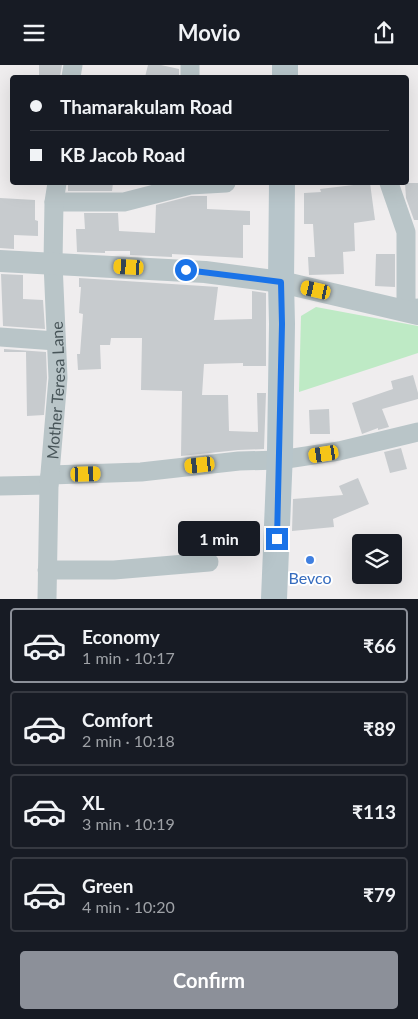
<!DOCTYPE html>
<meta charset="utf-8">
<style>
:root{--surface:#171b24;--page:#20242c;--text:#f1f3f6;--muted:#9ea1a6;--line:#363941;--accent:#8c9099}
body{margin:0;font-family:Lato,sans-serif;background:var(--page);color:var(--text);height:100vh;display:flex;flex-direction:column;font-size:19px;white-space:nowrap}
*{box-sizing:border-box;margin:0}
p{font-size:16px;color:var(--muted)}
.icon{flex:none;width:28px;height:28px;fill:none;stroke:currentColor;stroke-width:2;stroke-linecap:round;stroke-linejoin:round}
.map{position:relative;height:534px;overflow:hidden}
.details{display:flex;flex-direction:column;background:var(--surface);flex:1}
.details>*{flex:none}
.hud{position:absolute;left:10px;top:10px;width:399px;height:110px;border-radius:5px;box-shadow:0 5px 20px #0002;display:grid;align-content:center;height:110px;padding:0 20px;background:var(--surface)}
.fabs{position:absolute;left:352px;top:469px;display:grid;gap:10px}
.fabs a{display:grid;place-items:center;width:50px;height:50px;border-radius:5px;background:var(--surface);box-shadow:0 5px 20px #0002;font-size:25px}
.end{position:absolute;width:22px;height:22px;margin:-11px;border:6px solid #1a73e8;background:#fff;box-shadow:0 0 0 2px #fff}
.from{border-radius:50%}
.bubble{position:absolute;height:35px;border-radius:5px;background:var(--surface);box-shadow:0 5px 20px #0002;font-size:16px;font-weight:700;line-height:35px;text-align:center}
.car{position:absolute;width:15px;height:30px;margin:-15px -8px;border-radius:6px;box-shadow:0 0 4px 1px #0007;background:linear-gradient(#f5c518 24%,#345 0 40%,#f5c518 0 76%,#345 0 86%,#f5c518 0)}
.hud b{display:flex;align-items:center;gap:18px;height:48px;font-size:19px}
.hud b+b{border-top:1px solid var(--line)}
.hud i{width:12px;height:12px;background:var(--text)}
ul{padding:9px 0 0;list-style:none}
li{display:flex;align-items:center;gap:15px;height:75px;margin:0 10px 8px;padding:0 10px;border:2px solid var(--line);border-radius:5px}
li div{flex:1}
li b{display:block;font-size:19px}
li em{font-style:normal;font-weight:700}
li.current{border-color:var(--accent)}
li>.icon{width:45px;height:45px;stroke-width:1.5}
.cta{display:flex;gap:10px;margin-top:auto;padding:10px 20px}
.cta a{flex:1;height:58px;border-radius:5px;background:var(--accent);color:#fff;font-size:20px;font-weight:700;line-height:58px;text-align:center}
header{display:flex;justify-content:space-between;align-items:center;height:65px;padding:0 20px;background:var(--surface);font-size:22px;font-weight:700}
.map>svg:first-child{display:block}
.green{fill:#beeac5}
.building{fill:#c7cbce}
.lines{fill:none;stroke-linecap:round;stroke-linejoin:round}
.minor{stroke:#b9c5c8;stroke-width:19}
.tertiary{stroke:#b9c5c8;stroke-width:22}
.secondary{stroke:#b7c5ca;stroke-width:26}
.route{stroke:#1a73e8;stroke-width:6}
.shop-dot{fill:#3f7fe0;stroke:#fff;stroke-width:2}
.labels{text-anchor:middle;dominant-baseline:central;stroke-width:4;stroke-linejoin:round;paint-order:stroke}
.street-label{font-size:16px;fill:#475458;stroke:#fff}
.shop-label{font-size:16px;fill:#366cbe;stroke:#fff}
</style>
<header><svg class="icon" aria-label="menu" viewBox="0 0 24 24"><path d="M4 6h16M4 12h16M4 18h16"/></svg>Movio<svg class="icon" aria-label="share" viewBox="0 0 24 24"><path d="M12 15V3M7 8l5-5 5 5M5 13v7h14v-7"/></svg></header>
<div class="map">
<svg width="418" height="534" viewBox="0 0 418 534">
<rect width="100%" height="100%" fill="#efedee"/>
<!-- green -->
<path class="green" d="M316 242 418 261V288L299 327 301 251Z"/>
<!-- building -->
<g class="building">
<path d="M39 0H62L60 12H39Z"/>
<path d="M148 0H161L179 4V12H145Z"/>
<path d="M68 118H113L112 126H68Z"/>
<path d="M370 118 375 155 354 158 355 186 343 187 344 209 309 210 308 192H315L313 159H304V128L321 127 320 124Z"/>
<path d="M405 118H418V155H414L406 133Z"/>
<path d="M191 131H207V144L250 146V160H243V193L172 189V192L130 190V186H105V188L77 187 76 164H85L84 148H118L119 166 155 168 156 140Z"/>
<path d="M0 133 35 135V155L38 156V171L14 170V184L0 183Z"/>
<path d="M376 189H395V222L375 221Z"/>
<path d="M1 209 23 210V234L43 235 45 264 3 261Z"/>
<path d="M79 213 218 222 214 255 252 254V226L266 228V301H243V298L204 299 202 330H228L229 366 258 367 257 328H266L264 384 238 385 181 391 182 326 141 325 142 273H111L110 280H100L101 304 78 305 77 289H80L83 249 79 248 81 222H79Z"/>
<path d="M4 284 46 287 47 313 44 350 27 351 26 287H4Z"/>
<path d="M413 310 418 328V334L382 344 389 362 378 365V363L362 369 352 338 393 324 391 316Z"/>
<path d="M329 344 330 369H310L309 345Z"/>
<path d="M401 383 407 404 390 408 384 387Z"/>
<path d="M358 413 369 439 333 454 334 462 292 466 293 434 343 430 339 421Z"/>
</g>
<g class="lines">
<!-- minor -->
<g class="minor">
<path d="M71 12 73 0"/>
<path d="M190 12V0"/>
<path d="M389 118 406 167V246L418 243"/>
<path d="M54 137H124L190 120 226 118"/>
<path d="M0 272 56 276"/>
<path d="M50 410 141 407 239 396 280 395 339 386 418 367"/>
<path d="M0 421 49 420"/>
<path d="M47 505H114L209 497"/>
<path id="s1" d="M47 534 49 420 58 313 53 198 54 137 57 118"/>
</g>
<!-- tertiary -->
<path class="tertiary" d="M0 196 205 207 281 217 418 249"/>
<!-- secondary -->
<g class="secondary">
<path d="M285 12V0"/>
<path d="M274 534 280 387 282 259 281 217 282 118"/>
</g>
</g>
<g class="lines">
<!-- route -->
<path class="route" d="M186 205 281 217 282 259 277 474"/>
</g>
<!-- markers -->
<circle class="shop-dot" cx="310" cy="495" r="5"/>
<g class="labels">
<!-- street labels -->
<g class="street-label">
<text stroke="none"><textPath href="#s1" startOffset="209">Mother Teresa Lane</textPath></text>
</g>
<!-- shop labels -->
<g class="shop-label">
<text x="310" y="512">Bevco</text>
</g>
</g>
</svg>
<div class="fabs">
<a><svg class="icon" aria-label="layers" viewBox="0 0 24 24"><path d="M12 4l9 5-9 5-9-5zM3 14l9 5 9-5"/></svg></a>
</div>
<i class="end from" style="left:186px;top:205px"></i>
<i class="end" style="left:277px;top:474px"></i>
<div class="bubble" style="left:178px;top:456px;width:82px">1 min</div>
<i class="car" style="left:129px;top:202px;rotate:273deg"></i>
<i class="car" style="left:316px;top:225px;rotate:283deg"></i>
<i class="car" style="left:324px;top:389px;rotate:261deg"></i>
<i class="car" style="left:200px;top:400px;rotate:264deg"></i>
<i class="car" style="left:86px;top:409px;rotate:88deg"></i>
<div class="hud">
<b><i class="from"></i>Thamarakulam Road</b>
<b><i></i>KB Jacob Road</b>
</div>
</div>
<section class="details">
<ul>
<li class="current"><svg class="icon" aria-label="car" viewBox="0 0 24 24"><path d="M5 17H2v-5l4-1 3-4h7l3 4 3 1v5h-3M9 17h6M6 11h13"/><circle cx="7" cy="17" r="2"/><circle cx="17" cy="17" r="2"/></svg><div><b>Economy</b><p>1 min · 10:17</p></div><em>₹66</em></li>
<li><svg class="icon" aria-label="car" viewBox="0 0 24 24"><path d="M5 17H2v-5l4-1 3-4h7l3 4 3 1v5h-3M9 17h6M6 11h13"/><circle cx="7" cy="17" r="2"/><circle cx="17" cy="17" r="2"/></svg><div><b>Comfort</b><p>2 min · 10:18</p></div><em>₹89</em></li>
<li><svg class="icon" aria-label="car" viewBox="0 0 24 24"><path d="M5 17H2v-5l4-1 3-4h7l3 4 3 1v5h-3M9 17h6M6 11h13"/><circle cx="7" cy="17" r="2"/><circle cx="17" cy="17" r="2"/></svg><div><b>XL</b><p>3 min · 10:19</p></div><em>₹113</em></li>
<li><svg class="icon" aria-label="car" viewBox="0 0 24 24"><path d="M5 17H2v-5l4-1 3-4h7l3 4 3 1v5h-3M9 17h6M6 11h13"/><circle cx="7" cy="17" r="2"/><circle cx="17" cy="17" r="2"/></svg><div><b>Green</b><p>4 min · 10:20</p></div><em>₹79</em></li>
</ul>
<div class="cta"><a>Confirm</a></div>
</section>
